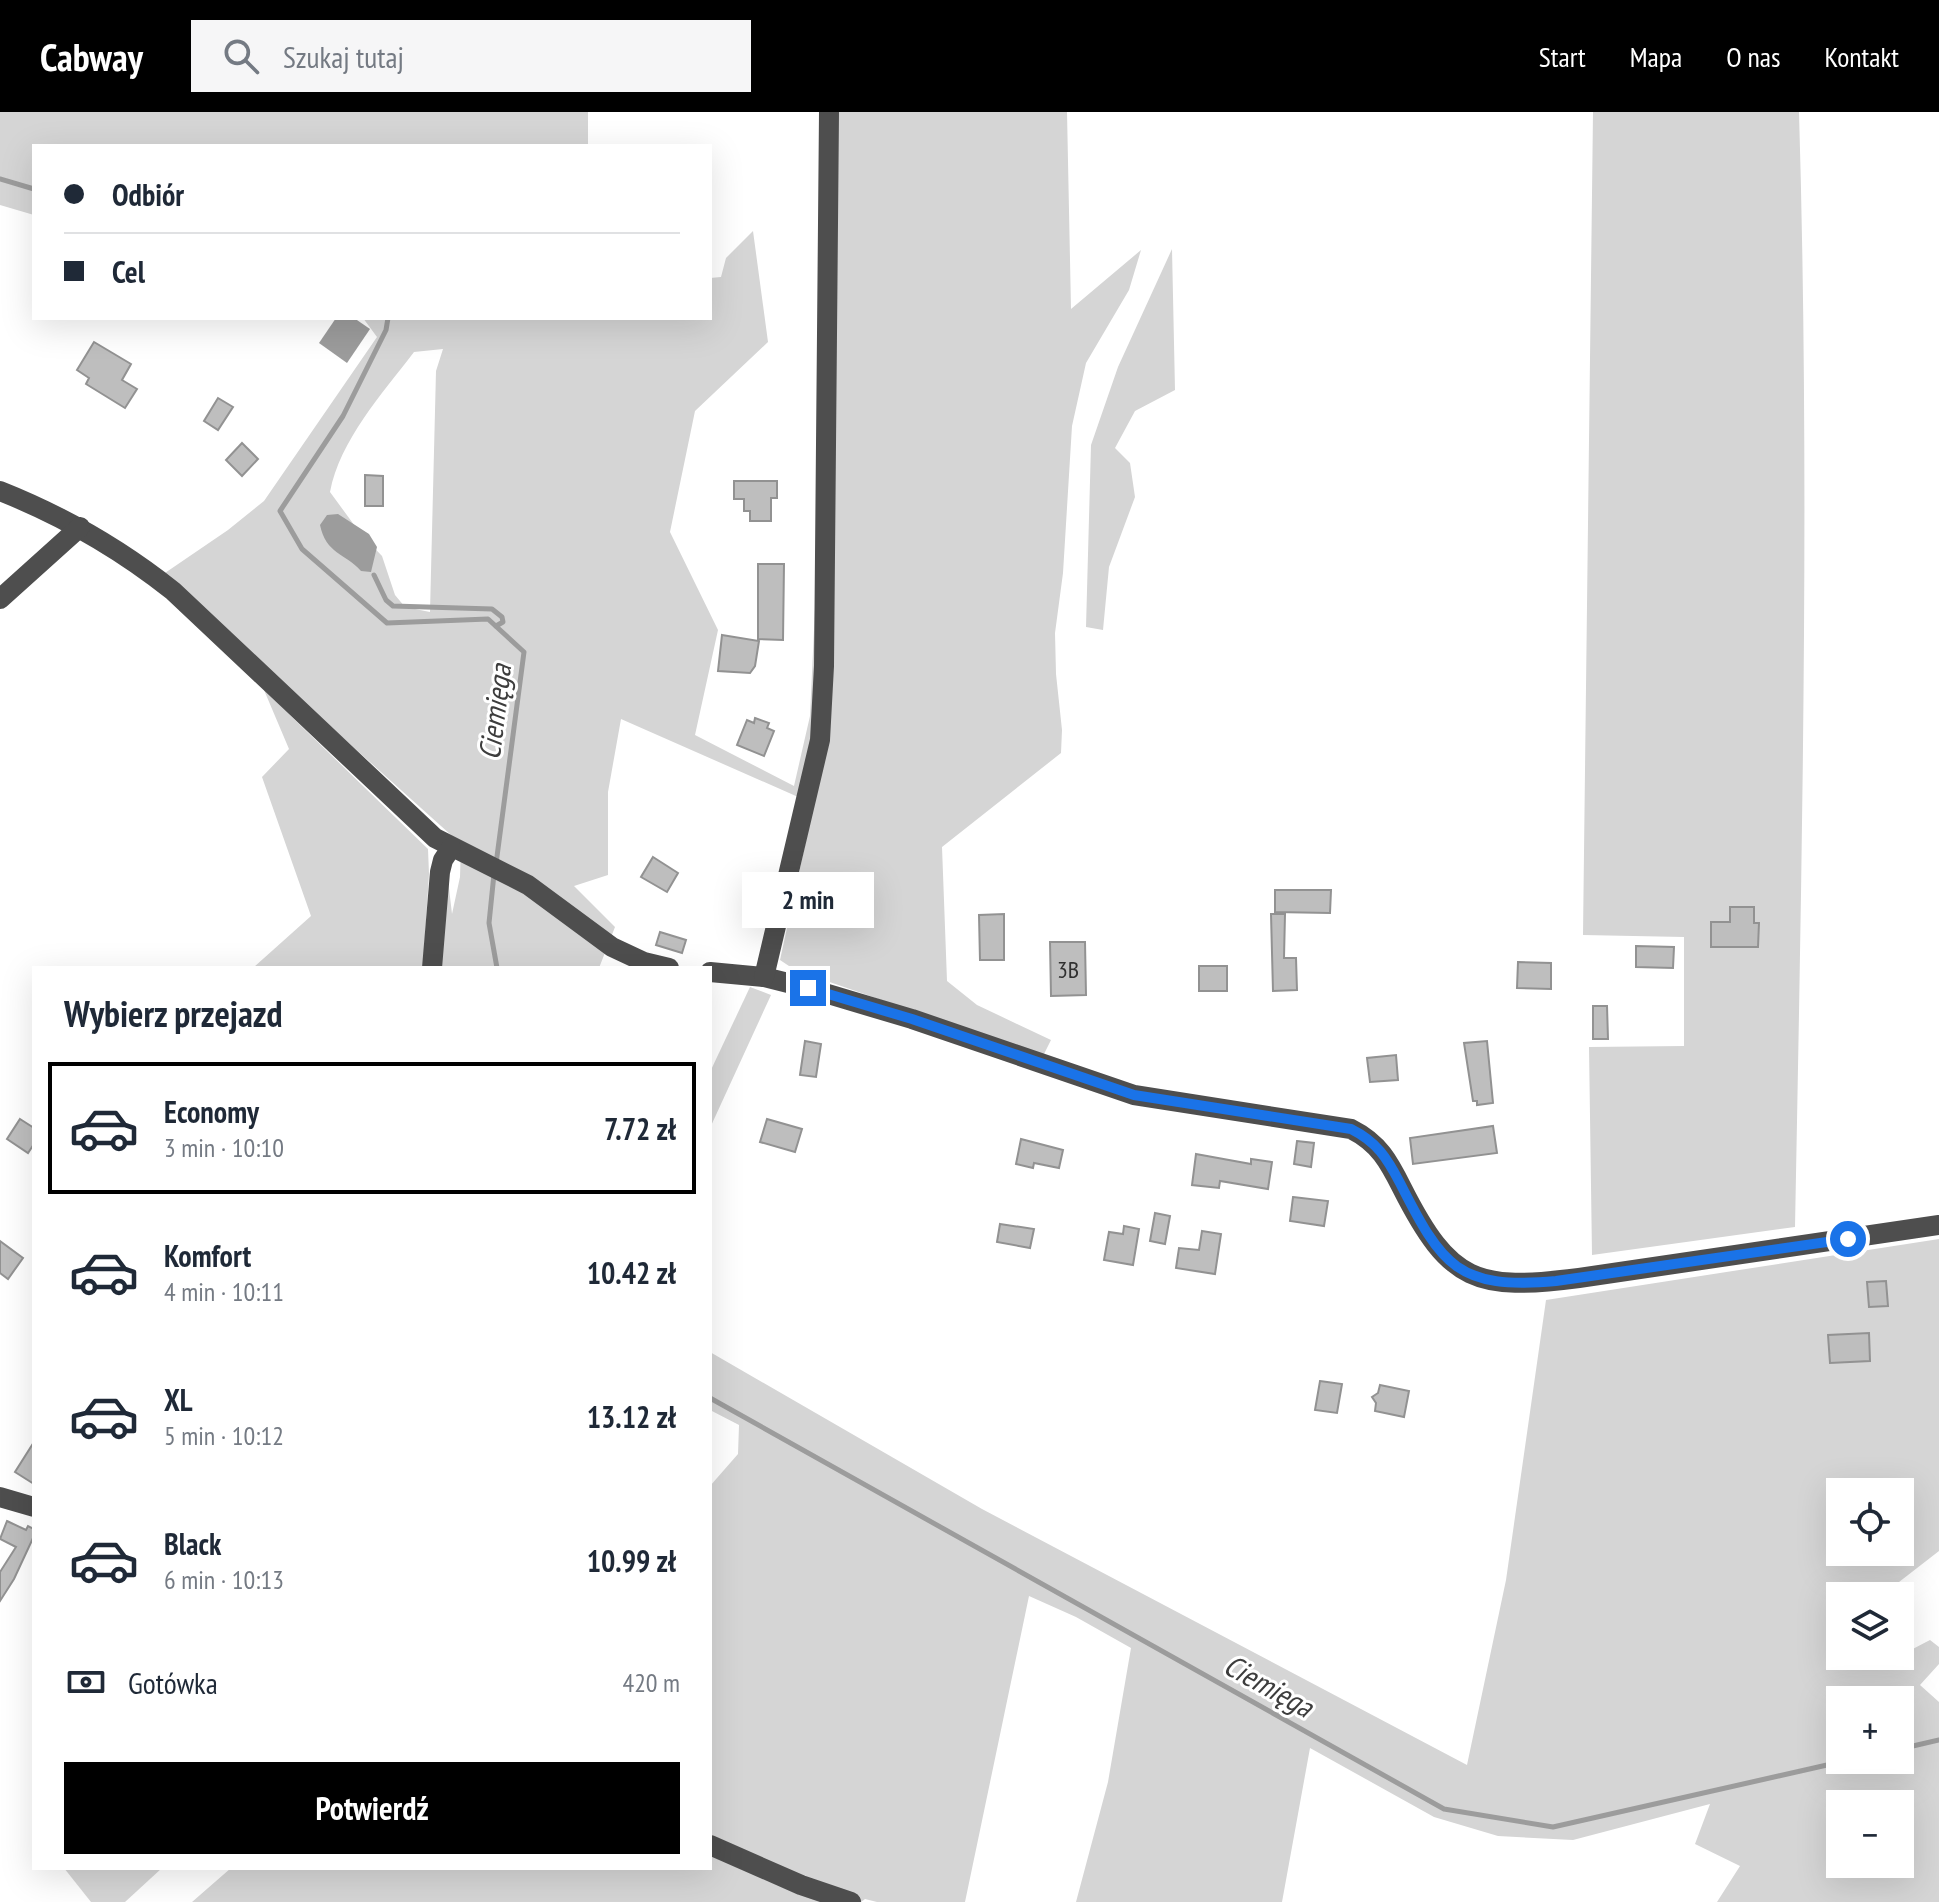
<!DOCTYPE html>
<html lang="pl">
<meta charset="utf-8">
<style>
:root{--surface:#fff;--page:#f6f6f7;--text:#1f2937;--muted:#747a83;--line:#e0e1e3;--accent:#000}
body{margin:0;font-family:"PT Sans Narrow",sans-serif;background:var(--page);color:var(--text);height:100vh;display:flex;flex-direction:column;font-size:30px;white-space:nowrap}
*{box-sizing:border-box;margin:0}
p{font-size:26px;color:var(--muted)}
.icon{flex:none;width:44px;height:44px;fill:none;stroke:currentColor;stroke-width:2;stroke-linecap:round;stroke-linejoin:round}
.map{position:relative;flex:1;overflow:hidden}
.side{position:absolute;left:32px;top:854px;width:680px;height:904px;display:flex;flex-direction:column;background:var(--surface);border-radius:0px;box-shadow:0 8px 32px #0002}
.side>*{flex:none}
.guide{position:absolute;left:32px;top:32px;width:680px;height:176px;border-radius:0px;box-shadow:0 8px 32px #0002;display:grid;align-content:center;height:176px;padding:0 32px;background:var(--surface)}
.controls{position:absolute;left:1826px;top:1366px;display:grid;gap:16px}
.controls a{display:grid;place-items:center;width:88px;height:88px;border-radius:0px;background:var(--surface);box-shadow:0 8px 32px #0002;font-size:40px}
.end{position:absolute;width:36px;height:36px;margin:-18px;border:10px solid #1a73e8;background:#fff;box-shadow:0 0 0 4px #fff}
.from{border-radius:50%}
.bubble{position:absolute;height:56px;border-radius:0px;background:var(--surface);box-shadow:0 8px 32px #0002;font-size:26px;font-weight:700;line-height:56px;text-align:center}
.guide b{display:flex;align-items:center;gap:28px;height:76px;font-size:30px}
.guide b+b{border-top:2px solid var(--line)}
.guide i{width:20px;height:20px;background:var(--text)}
ul{padding:0;list-style:none}
li{display:flex;align-items:center;gap:24px;height:132px;margin:0 16px 12px;padding:0 16px;border:4px solid transparent;border-radius:0px}
li div{flex:1}
li b{display:block;font-size:30px}
li em{font-style:normal;font-weight:700}
li.active{border-color:var(--accent)}
li>.icon{width:72px;height:72px;stroke-width:1.5}
h2{padding:0 32px;font-size:36px;line-height:96px}
.pay{display:flex;align-items:center;gap:20px;height:88px;padding:0 32px;font-size:30px}
.pay p{margin-inline-start:auto}
.action{display:flex;gap:16px;margin-top:auto;padding:16px 32px}
.action a{flex:1;height:92px;border-radius:0px;background:var(--accent);color:#fff;font-size:32px;font-weight:700;line-height:92px;text-align:center}
header{display:flex;align-items:center;gap:48px;box-sizing:border-box;height:112px;padding:0 40px;background:var(--accent);color:#fff}
header strong{font-size:38px}
nav{display:flex;gap:44px;margin-inline-start:auto;font-size:28px}
.search{width:560px;height:72px;background:var(--page);display:flex;align-items:center;gap:20px;box-sizing:border-box;padding:0 28px;border-radius:0px;color:var(--muted);font-size:30px}
.map>svg:first-child{display:block}
.green{fill:#d5d5d5;fill-rule:evenodd}
.water{fill:#9c9c9c}
.lines{fill:none;stroke-linecap:round;stroke-linejoin:round}
.stream{stroke:#9c9c9c;stroke-width:5}
.building{fill:#bebebe;stroke:#929292;stroke-width:2}
.minor{stroke:#4e4e4e;stroke-width:20}
.route{stroke:#1a73e8;stroke-width:10}
.labels{text-anchor:middle;dominant-baseline:central;stroke-width:6;stroke-linejoin:round;paint-order:stroke}
.number-label{font-size:24px;fill:#303030}
.water-label{font-size:30px;font-style:italic;fill:#3d3d3d;stroke:#fff}
</style>
<header>
<strong>Cabway</strong>
<div class="search"><svg class="icon" aria-label="search" viewBox="0 0 24 24"><circle cx="10" cy="10" r="6"/><path d="M15 15l6 6"/></svg>Szukaj tutaj</div>
<nav><a>Start</a><a>Mapa</a><a>O nas</a><a>Kontakt</a></nav>
</header>
<div class="map">
<svg width="1939" height="1790" viewBox="0 0 1939 1790">
<rect width="100%" height="100%" fill="#fff"/>
<!-- green -->
<g class="green">
<path d="M0 0H588V34H34V103L0 93Z"/>
<path d="M838 0H1067L1071 197 1141 138 1129 178 1086 251 1072 314 1063 461 1055 521 1056 562 1062 618 1061 641 942 735 947 869 977 893 1051 928 1043 944 795 858 780 848 814 692 621 607 608 680V763L574 774 615 815 599 856H438L447 759 452 802 460 765 461 732 162 463 228 418 264 389 377 225 363 206H710V166L721 165 726 146 753 119 768 230 695 299 670 420 718 518 695 623 794 674 810 604ZM443 237 436 259 430 500 405 495 395 483 382 444 360 421 330 380C340 328 382 282 414 240Z"/>
<path d="M1593 0H1799C1810 372 1802 744 1795 1115L1592 1143 1589 935 1684 934V825L1583 823Z"/>
<path d="M1172 137 1175 278 1135 299 1115 336 1130 351 1135 385 1109 455 1103 518 1086 515 1091 333 1118 255Z"/>
<path d="M264 578 428 737 429 762 423 856H253L311 804 262 665 289 637Z"/>
<path d="M750 875 771 883 710 1016V960Z"/>
<path d="M1939 1127V1439L1890 1477 1889 1484H1840V1544H1882V1553L1930 1528 1939 1535V1552L1920 1573 1939 1590V1790H1717L1740 1754 1695 1732 1710 1692 1573 1728 1498 1724 1434 1705 1310 1636 1282 1790H1076L1108 1670 1131 1536 1076 1505 1029 1484 965 1790H877L865 1787 861 1790H192L231 1756H710V1374L738 1342 739 1313 710 1298V1240L982 1397 1467 1653 1506 1468 1546 1188ZM1840 1380H1900V1440H1840ZM1840 1588H1900V1648H1840ZM1840 1692H1900V1752H1840Z"/>
<path d="M64 1756H162L125 1790H91Z"/>
</g>
<!-- water -->
<g class="water">
<path d="M336 206H354L370 217 347 251 319 231Z"/>
<path d="M338 402 369 422 377 435 371 460 361 459C345 441 326 442 320 413L327 403Z"/>
</g>
<g class="lines">
<!-- stream -->
<g class="stream">
<path d="M0 67 34 77"/>
<path d="M388 206 386 218 343 304 280 399 302 437 387 511 488 507 524 540 496 752"/>
<path d="M374 463 386 488 393 494 492 497 502 505 503 510 496 514"/>
<path d="M494 762 489 811 497 856"/>
<path d="M710 1286 1444 1697 1553 1715 1849 1648"/>
<path d="M1900 1637 1939 1628"/>
</g>
</g>
<!-- building -->
<g class="building">
<path d="M94 230 131 252 122 268 137 277 125 296 86 272 89 266 77 258Z"/>
<path d="M218 286 233 295 218 318 204 309Z"/>
<path d="M242 331 258 347 242 364 226 348Z"/>
<path d="M365 363 383 364V394H365Z"/>
<path d="M734 369H777V386H771V409H750V399H744V387H734Z"/>
<path d="M758 452H784L783 528 758 527Z"/>
<path d="M722 523 759 529 755 554 750 561 718 559Z"/>
<path d="M755 606 769 611 767 616 774 619 764 644 737 633 747 608 754 611Z"/>
<path d="M653 745 678 761 667 780 641 765Z"/>
<path d="M1275 778H1331L1330 801 1275 800Z"/>
<path d="M1730 795H1754V811H1759L1758 835H1711V810H1730Z"/>
<path d="M1004 802V848H980L979 803Z"/>
<path d="M1271 802H1285L1284 846H1296L1297 878 1273 879Z"/>
<path d="M660 820 686 828 682 841 656 833Z"/>
<path d="M1050 830H1085L1086 883 1051 884Z"/>
<path d="M1636 834 1674 835 1673 856 1636 855Z"/>
<path d="M1518 850 1551 851V877L1517 876Z"/>
<rect x="1199" y="854" width="28" height="25"/>
<path d="M1593 894H1607L1608 927H1593Z"/>
<path d="M805 929 821 932 816 965 800 963Z"/>
<path d="M1487 929 1493 991 1477 993V989H1473L1464 931Z"/>
<path d="M1396 943 1398 968 1370 970 1367 946Z"/>
<path d="M20 1007 34 1016V1032L28 1041 7 1027Z"/>
<path d="M767 1007 802 1017 795 1040 760 1030Z"/>
<path d="M1493 1014 1497 1041 1413 1052 1410 1026Z"/>
<path d="M1021 1027 1063 1038 1059 1056 1034 1051 1033 1056 1016 1052Z"/>
<path d="M1297 1029 1314 1031 1311 1055 1294 1052Z"/>
<path d="M1196 1042 1251 1052V1047L1272 1050 1268 1077 1220 1069 1219 1076 1192 1073Z"/>
<path d="M1293 1085 1328 1089 1324 1114 1290 1109Z"/>
<path d="M1155 1101 1170 1104 1165 1132 1150 1129Z"/>
<path d="M1000 1112 1034 1117 1030 1136 997 1130Z"/>
<path d="M1124 1114 1139 1117 1133 1153 1104 1148 1109 1120 1123 1122Z"/>
<path d="M1202 1119 1221 1122 1215 1162 1176 1156 1179 1136 1199 1138Z"/>
<path d="M0 1129 23 1146 8 1167 0 1161Z"/>
<path d="M1886 1169 1888 1194 1869 1195 1867 1170Z"/>
<path d="M1869 1221 1870 1249 1830 1251 1828 1223Z"/>
<path d="M1320 1269 1342 1272 1337 1301 1315 1298Z"/>
<path d="M1380 1273 1409 1279 1404 1305 1375 1299 1376 1291 1372 1285 1378 1281Z"/>
<path d="M34 1330V1372L15 1360Z"/>
<path d="M7 1409 26 1418 28 1414 34 1417V1424L14 1467 0 1489V1460L16 1435 0 1427Z"/>
</g>
<g class="lines">
<!-- minor -->
<g class="minor">
<path d="M0 379C63 404 119 436 173 479L435 726 528 773 612 835 644 850 669 856"/>
<path d="M0 487 80 415"/>
<path d="M432 856 440 760 443 748 451 736"/>
<path d="M710 860 764 865 808 876 912 907 1134 983 1351 1017C1379 1031 1389 1050 1402 1076 1450 1171 1477 1179 1579 1166L1939 1113"/>
<path d="M764 865 820 628 824 554 829 0"/>
<path d="M0 1385 34 1395"/>
<path d="M710 1733 801 1773 851 1790"/>
</g>
</g>
<g class="lines">
<!-- route -->
<path class="route" d="M808 876 912 907 1134 983 1351 1017C1377 1030 1387 1046 1400 1071 1442 1154 1458 1178 1556 1169L1848 1127"/>
</g>
<g class="labels">
<!-- number labels -->
<g class="number-label">
<text x="1068" y="857">3B</text>
</g>
<!-- water labels -->
<g class="water-label">
<text transform="translate(494 600) rotate(-83)">Ciemięga</text>
<text transform="translate(1269 1573) rotate(29)">Ciemięga</text>
</g>
</g>
</svg>
<div class="controls">
<a><svg class="icon" aria-label="locate" viewBox="0 0 24 24"><circle cx="12" cy="12" r="6"/><path d="M12 2v4M12 18v4M2 12h4M18 12h4"/></svg></a>
<a><svg class="icon" aria-label="layers" viewBox="0 0 24 24"><path d="M12 4l9 5-9 5-9-5zM3 14l9 5 9-5"/></svg></a>
<a>+</a>
<a>−</a>
</div>
<i class="end from" style="left:1848px;top:1127px"></i>
<i class="end" style="left:808px;top:876px"></i>
<div class="bubble" style="left:742px;top:760px;width:132px">2 min</div>
<div class="guide">
<b><i class="from"></i>Odbiór</b>
<b><i></i>Cel</b>
</div>
<section class="side">
<h2>Wybierz przejazd</h2>
<ul>
<li class="active"><svg class="icon" aria-label="car" viewBox="0 0 24 24"><path d="M5 17H2v-5l4-1 3-4h7l3 4 3 1v5h-3M9 17h6M6 11h13"/><circle cx="7" cy="17" r="2"/><circle cx="17" cy="17" r="2"/></svg><div><b>Economy</b><p>3 min · 10:10</p></div><em>7.72 zł</em></li>
<li><svg class="icon" aria-label="car" viewBox="0 0 24 24"><path d="M5 17H2v-5l4-1 3-4h7l3 4 3 1v5h-3M9 17h6M6 11h13"/><circle cx="7" cy="17" r="2"/><circle cx="17" cy="17" r="2"/></svg><div><b>Komfort</b><p>4 min · 10:11</p></div><em>10.42 zł</em></li>
<li><svg class="icon" aria-label="car" viewBox="0 0 24 24"><path d="M5 17H2v-5l4-1 3-4h7l3 4 3 1v5h-3M9 17h6M6 11h13"/><circle cx="7" cy="17" r="2"/><circle cx="17" cy="17" r="2"/></svg><div><b>XL</b><p>5 min · 10:12</p></div><em>13.12 zł</em></li>
<li><svg class="icon" aria-label="car" viewBox="0 0 24 24"><path d="M5 17H2v-5l4-1 3-4h7l3 4 3 1v5h-3M9 17h6M6 11h13"/><circle cx="7" cy="17" r="2"/><circle cx="17" cy="17" r="2"/></svg><div><b>Black</b><p>6 min · 10:13</p></div><em>10.99 zł</em></li>
</ul>
<div class="pay"><svg class="icon" aria-label="cash" viewBox="0 0 24 24"><path d="M3 7h18v10H3z"/><circle cx="12" cy="12" r="2"/></svg>Gotówka<p>420 m</p></div>
<div class="action"><a>Potwierdź</a></div>
</section>
</div>
